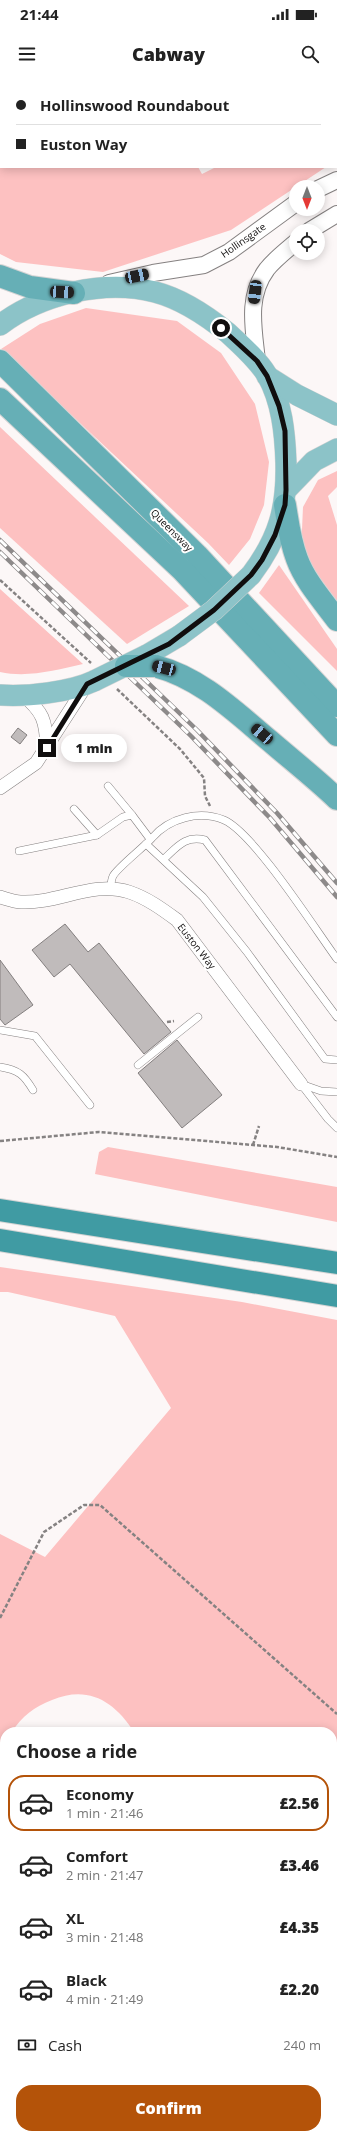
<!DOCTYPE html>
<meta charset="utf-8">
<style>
:root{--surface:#fff;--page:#f2f2f2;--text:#222;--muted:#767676;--line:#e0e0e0;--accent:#b45309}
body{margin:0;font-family:"Open Sans",sans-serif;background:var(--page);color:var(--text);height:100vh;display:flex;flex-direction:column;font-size:15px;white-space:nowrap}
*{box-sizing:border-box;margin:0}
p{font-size:13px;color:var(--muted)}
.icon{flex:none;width:22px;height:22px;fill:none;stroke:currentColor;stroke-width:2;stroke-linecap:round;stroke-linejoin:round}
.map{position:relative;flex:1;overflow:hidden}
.drawer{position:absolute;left:0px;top:1647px;width:337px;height:412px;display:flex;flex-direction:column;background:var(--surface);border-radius:16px 16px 0 0;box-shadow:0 2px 10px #0003}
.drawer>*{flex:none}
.top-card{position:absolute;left:0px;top:0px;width:337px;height:88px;box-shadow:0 2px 10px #0003;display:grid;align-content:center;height:88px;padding:0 16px;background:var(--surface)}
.needle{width:26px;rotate:180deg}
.buttons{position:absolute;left:289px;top:100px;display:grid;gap:8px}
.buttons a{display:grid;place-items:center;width:36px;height:36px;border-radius:50%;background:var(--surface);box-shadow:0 2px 10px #0003;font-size:20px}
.end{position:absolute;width:18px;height:18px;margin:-9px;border:5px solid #100e0e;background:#fff;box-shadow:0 0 0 2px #fff}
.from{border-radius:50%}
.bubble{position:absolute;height:28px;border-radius:14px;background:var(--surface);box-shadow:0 2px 10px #0003;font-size:13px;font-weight:800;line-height:28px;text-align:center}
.car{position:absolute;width:12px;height:24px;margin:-12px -6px;border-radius:5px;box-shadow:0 0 3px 1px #0007;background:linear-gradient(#222 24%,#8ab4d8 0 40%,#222 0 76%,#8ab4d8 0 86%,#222 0)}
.top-card b{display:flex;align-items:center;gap:14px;height:38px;font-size:15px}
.top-card b+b{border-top:1px solid var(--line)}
.top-card i{width:10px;height:10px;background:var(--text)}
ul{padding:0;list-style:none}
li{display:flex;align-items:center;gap:12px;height:56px;margin:0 8px 6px;padding:0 8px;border:2px solid transparent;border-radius:16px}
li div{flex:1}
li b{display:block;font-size:15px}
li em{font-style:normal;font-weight:800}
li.selected{border-color:var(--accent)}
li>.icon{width:36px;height:36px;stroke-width:1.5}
h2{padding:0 16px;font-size:18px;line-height:48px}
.pay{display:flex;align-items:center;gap:10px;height:44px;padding:0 16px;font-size:15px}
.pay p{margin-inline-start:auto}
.action{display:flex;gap:8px;margin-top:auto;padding:8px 16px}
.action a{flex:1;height:46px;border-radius:16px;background:var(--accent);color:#fff;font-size:16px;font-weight:800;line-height:46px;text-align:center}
.status{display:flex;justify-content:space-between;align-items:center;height:28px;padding:0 20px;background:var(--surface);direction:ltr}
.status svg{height:11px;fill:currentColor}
header{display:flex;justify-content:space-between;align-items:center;height:52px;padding:0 16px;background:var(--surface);font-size:18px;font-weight:800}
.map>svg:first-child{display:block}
.green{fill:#fdc1c1}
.building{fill:#c0bbbb;stroke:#837f7f}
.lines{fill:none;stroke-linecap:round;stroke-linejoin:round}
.service-casing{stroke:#858181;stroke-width:8}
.minor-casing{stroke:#858181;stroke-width:14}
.tertiary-casing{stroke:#858181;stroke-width:18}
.primary-casing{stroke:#d4d4d4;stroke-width:22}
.trunk-casing{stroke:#d4d4d4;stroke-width:24}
.motorway-casing{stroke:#d4d4d4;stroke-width:24}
.path{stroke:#858282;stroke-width:2.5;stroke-dasharray:4 2;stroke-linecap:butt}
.service{stroke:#fff;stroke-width:7}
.minor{stroke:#fff;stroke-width:13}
.tertiary{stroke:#fff;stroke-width:16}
.primary{stroke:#8cc3c8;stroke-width:21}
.trunk{stroke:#66afb6;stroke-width:22}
.motorway{stroke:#409ba3;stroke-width:22}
.rail-casing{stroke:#8d8a8a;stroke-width:4.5}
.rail{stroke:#fff;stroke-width:3;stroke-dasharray:9;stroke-linecap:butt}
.primary-bridge-casing{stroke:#d4d4d4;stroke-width:22;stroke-linecap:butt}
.trunk-bridge-casing{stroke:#d4d4d4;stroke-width:24;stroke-linecap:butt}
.primary-bridge{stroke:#8cc3c8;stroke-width:21}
.trunk-bridge{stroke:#66afb6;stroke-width:22}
.route{stroke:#100e0e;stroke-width:5}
.labels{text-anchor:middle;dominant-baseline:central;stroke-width:4;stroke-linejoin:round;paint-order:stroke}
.street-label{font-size:10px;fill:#100e0e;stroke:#fff}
</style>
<div class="status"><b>21:44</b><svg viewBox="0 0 49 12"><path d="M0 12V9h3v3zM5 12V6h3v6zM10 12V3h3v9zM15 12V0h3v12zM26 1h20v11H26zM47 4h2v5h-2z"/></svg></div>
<header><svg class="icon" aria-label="menu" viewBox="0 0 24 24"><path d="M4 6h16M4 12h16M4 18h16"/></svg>Cabway<svg class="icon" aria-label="search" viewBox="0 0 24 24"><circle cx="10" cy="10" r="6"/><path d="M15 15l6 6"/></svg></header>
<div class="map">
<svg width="337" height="2059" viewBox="0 0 337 2059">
<rect width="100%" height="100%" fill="#fcf7f7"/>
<!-- green -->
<g class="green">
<path d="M0 11 1 87H198L202 94 216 87H326L231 150 103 192 16 182 0 174Z"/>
<path d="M86 228 177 241 221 273 255 324 269 382 264 425 250 459 229 485 208 463 1 269 40 244Z"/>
<path d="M0 347 189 526 127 564 0 448Z"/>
<path d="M337 391V407L328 416 337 445V521L301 472 303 427 318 400Z"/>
<path d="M279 485 337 569V591L259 513Z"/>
<path d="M0 509 83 584C56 590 28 598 0 592Z"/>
<path d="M108 1067 337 1107V1142L95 1094 99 1072Z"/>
<path d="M0 1187 242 1222 337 1240V1949H332V1652H134C114 1621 88 1605 52 1620 34 1627 22 1636 12 1652H5V1663L0 1670V1454L45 1477 171 1328 115 1236 8 1212H0Z"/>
<path d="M41 2054H69L82 2058 45 2059 40 2056Z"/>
<path d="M126 2054H154L151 2059H119Z"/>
</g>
<!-- building -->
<g class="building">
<path d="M18 648 27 655 20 664 11 657Z"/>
<path d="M65 844 88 872 99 863 171 952 144 974 70 884 54 897 32 870Z"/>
<path d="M0 880 33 925 5 945 0 939Z"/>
<path d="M177 960 222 1015 182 1048 138 993Z"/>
</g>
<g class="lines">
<defs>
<g id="service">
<path d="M108 706 132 735"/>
<path d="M74 729 97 755"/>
<path d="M146 764 203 817 247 872 325 979 337 980"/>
<path d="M19 771 97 755 123 737 132 735 150 759"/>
<path d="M164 779C177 767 185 755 205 760L337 937"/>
<path d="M111 808C111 805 111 800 113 796 117 788 144 767 152 758 169 738 199 730 224 740 254 753 315 849 337 879"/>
<path d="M0 950 35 956 90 1025"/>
<path d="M138 985 198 937"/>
<path d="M0 987C19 990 24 995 33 1010"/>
<path d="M301 1004 328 1039 337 1048"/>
<path d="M301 1004 321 1011 337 1012"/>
<path d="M0 1786 5 1782"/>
<path d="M0 1841 5 1834"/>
<path d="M0 1996 5 1999"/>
<path d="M235 2059 239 2054"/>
</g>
<g id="minor">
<path d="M22 614C43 632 46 640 47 668"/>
<path d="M0 708 36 683 87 604"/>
<path d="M0 817C7 819 14 822 21 822 57 824 94 800 129 812 147 818 162 829 177 840L301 1004"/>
</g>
<g id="tertiary">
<path d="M318 109 337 100"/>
<path d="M309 151 337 134"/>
<path d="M109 203 153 193 204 185 229 172 296 123"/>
<path d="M257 281C254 250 246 217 267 189 275 179 287 170 296 162"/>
</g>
<g id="primary">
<path d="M0 245C41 214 104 199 155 212 182 219 207 236 228 253 242 266 257 279 267 295 282 322 285 353 286 383 287 428 279 458 251 495"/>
<path d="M267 296 297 315 337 335"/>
<path d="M286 410 314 381 337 369"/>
<path d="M147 575 179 556"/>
<path d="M0 615C26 617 71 612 94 601"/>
</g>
<g id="trunk">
<path d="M0 196 30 207 74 213"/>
<path d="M0 281 197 475 337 626"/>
<path d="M0 319 182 490 337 655"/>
<path d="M285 425C288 443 290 461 297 479 305 501 323 521 337 540"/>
<path d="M155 586C201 598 234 631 270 661 292 680 316 699 337 719"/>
</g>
<g id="motorway">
<path d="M0 1130 337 1183"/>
<path d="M0 1160 337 1216"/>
</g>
</defs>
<!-- service casing -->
<use href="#service" class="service-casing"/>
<!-- minor casing -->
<use href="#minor" class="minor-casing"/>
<!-- tertiary casing -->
<use href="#tertiary" class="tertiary-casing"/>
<!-- primary casing -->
<use href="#primary" class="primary-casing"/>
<!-- trunk casing -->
<use href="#trunk" class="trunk-casing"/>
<!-- motorway casing -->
<use href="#motorway" class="motorway-casing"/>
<!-- path -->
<g class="path">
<path d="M0 500 91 583"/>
<path d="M117 609 180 669 204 698 205 716 210 726"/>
<path d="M167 942 174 941"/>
<path d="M0 1061 99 1052 277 1067 337 1077"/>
<path d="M253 1065 259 1046"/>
<path d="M0 1538 44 1452 84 1425H100L337 1634"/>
</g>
<!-- service -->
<use href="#service" class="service"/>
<!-- minor -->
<use href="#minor" class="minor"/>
<!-- tertiary -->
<use href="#tertiary" class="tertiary"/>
<!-- primary -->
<use href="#primary" class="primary"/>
<!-- trunk -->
<use href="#trunk" class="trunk"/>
<!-- motorway -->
<use href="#motorway" class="motorway"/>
<defs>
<g id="rail">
<path d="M0 460 197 650 277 733 337 803"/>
<path d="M0 472 191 656 270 738 337 817"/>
</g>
</defs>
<!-- rail casing -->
<use href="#rail" class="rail-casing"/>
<!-- rail -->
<use href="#rail" class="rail"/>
<defs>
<g id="primary-bridge">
<path d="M179 556 214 530 251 495"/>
<path d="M94 601 147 575"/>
</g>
<path id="trunk-bridge" d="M126 586H155"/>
</defs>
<!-- primary-bridge casing -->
<use href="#primary-bridge" class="primary-bridge-casing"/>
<!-- trunk-bridge casing -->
<use href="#trunk-bridge" class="trunk-bridge-casing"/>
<!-- primary-bridge -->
<use href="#primary-bridge" class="primary-bridge"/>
<!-- trunk-bridge -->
<use href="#trunk-bridge" class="trunk-bridge"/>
</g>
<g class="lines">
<!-- route -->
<path class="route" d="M47 668 87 604 169 564 214 530 251 495 262 480 275 455 285 425 286 410 285 351 279 326 267 296 257 281 221 248"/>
</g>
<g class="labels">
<!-- street labels -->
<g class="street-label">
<text transform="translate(243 160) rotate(-35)">Hollinsgate</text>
<text transform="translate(172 450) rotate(45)">Queensway</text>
<text transform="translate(197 866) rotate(52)">Euston Way</text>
</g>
</g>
</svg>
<div class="buttons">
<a><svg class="needle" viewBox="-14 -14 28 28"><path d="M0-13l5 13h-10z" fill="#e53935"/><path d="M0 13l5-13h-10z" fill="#767676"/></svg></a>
<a><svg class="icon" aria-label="locate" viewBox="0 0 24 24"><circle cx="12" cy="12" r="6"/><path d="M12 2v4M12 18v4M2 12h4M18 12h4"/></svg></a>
</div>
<i class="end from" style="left:221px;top:248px"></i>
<i class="end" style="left:47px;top:668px"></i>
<div class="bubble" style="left:61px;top:654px;width:66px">1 min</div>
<i class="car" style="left:137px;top:196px;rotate:78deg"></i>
<i class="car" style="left:62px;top:212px;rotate:93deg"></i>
<i class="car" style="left:255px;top:212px;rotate:187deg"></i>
<i class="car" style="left:164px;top:588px;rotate:285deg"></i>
<i class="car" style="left:262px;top:654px;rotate:310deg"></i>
<div class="top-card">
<b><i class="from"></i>Hollinswood Roundabout</b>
<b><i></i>Euston Way</b>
</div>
<section class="drawer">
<h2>Choose a ride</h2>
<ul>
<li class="selected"><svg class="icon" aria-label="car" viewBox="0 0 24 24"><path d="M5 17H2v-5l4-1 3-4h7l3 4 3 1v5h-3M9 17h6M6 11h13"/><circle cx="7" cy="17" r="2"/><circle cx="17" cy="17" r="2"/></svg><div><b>Economy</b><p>1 min · 21:46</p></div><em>£2.56</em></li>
<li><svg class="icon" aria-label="car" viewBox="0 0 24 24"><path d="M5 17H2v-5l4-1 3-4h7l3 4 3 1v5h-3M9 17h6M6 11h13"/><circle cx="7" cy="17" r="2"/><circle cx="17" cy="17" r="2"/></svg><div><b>Comfort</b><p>2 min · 21:47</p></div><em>£3.46</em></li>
<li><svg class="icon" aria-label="car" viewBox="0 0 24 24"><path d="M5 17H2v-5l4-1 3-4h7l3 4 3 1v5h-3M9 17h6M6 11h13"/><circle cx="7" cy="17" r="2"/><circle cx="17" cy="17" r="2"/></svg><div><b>XL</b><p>3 min · 21:48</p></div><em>£4.35</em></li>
<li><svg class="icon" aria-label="car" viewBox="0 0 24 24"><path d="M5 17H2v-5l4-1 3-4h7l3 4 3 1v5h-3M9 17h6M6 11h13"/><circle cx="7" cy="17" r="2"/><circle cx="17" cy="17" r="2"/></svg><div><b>Black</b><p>4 min · 21:49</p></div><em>£2.20</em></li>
</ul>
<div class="pay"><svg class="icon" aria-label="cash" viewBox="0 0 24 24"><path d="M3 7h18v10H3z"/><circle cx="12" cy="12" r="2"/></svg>Cash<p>240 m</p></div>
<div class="action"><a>Confirm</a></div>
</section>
</div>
